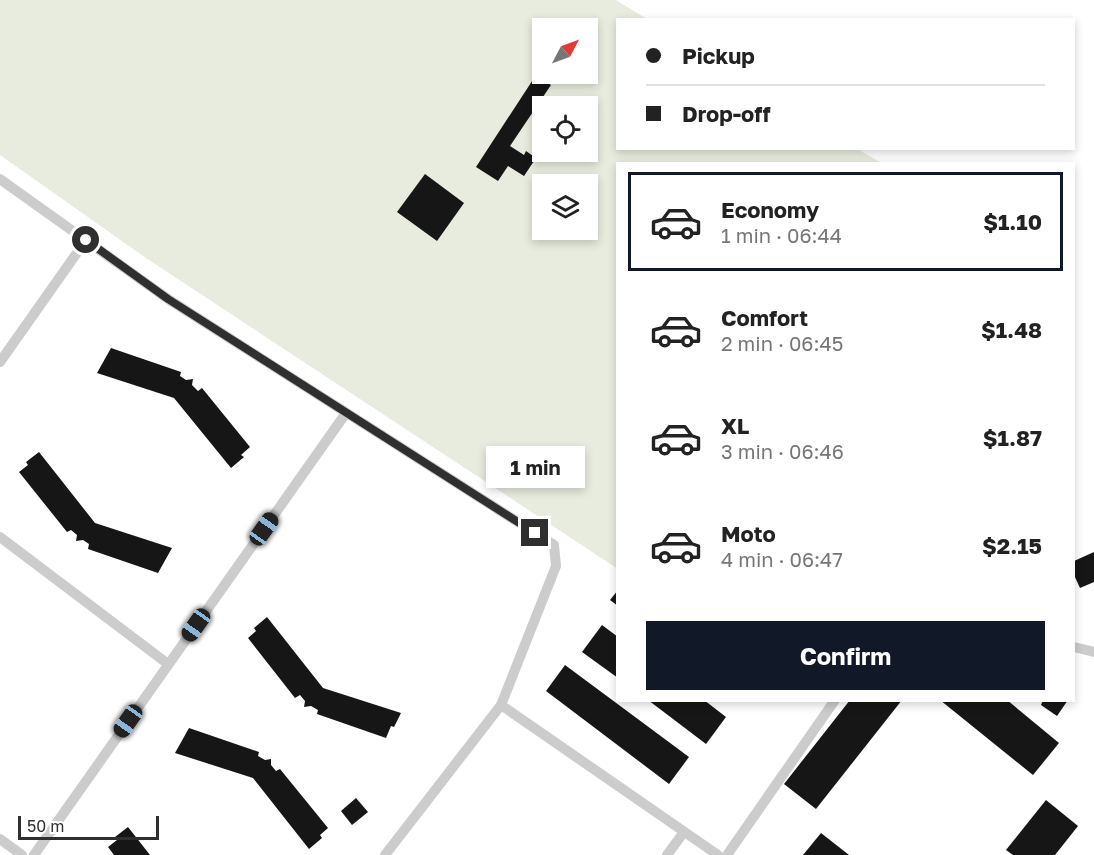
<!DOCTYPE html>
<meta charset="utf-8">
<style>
:root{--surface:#fff;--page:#f2f2f2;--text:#222;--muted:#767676;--line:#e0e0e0;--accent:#111827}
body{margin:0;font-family:"Golos Text",sans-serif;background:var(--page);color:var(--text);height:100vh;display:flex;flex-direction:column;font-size:22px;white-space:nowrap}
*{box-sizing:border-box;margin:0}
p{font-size:20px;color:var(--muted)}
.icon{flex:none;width:33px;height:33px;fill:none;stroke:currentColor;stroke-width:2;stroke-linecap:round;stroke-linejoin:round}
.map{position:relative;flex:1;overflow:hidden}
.side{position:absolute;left:616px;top:162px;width:459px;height:540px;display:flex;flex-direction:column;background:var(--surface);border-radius:0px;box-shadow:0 3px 9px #0003}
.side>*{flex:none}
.hud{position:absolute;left:616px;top:18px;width:459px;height:132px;border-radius:0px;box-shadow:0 3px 9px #0003;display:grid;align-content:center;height:132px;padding:0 30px;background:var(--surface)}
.needle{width:39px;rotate:49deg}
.tools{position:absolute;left:532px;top:18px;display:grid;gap:12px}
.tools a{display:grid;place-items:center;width:66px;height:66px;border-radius:0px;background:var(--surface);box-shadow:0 3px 9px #0003;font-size:30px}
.scale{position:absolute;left:18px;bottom:15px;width:141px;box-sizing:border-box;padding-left:6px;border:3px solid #2f2f2f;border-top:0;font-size:16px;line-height:21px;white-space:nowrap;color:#2f2f2f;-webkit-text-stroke:4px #fff;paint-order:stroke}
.end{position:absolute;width:27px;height:27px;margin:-14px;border:8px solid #2f2f2f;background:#fff;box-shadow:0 0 0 3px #fff}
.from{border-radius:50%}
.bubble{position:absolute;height:42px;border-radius:0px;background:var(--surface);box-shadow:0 3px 9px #0003;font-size:20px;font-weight:700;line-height:42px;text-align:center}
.car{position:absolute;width:18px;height:36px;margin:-18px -9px;border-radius:8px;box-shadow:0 0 4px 2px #0007;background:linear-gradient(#222 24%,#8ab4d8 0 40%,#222 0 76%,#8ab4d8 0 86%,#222 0)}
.hud b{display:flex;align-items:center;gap:21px;height:57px;font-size:22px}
.hud b+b{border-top:2px solid var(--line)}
.hud i{width:15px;height:15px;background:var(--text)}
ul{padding:10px 0 0;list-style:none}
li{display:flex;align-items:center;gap:18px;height:99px;margin:0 12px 9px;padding:0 18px;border:3px solid transparent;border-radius:0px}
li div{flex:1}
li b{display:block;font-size:22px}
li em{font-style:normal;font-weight:700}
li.current{border-color:var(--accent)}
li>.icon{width:54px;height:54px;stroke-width:1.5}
.primary-button{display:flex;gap:12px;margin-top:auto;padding:12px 30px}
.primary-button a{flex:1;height:69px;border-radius:0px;background:var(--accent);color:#fff;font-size:24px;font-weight:700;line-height:69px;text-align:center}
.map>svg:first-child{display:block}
.green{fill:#e7ecde;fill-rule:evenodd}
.building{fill:#161616}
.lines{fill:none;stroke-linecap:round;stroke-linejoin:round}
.lane{stroke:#ccc;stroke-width:10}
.route{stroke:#2f2f2f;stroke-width:8}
</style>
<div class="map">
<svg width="1094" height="855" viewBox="0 0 1094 855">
<rect width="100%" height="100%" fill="#fff"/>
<!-- green -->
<path class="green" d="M0 0H616L647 19 618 20V148L857 149 882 163 618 164V569L146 258 0 155ZM543 28H588V74H543ZM543 106H588V152H543ZM543 184H588V230H543Z"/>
<!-- building -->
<g class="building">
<path d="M536 75 551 85 510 146 524 155 526 151 536 158 524 176 508 166 498 181 476 167Z"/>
<path d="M425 174 464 203 437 241 397 212Z"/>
<path d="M111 348 181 372 180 376 186 380 193 379 192 385 198 391 202 388 250 447 241 455 244 457 231 468 174 398 97 373Z"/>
<path d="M39 452 95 523 172 548 158 573 88 549 89 544 83 540 76 541 77 535 71 530 67 532 19 472 28 465 26 462Z"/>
<path d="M1094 552V582L1080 588 1074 575V561Z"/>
<path d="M618 590V606L610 600Z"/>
<path d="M267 617 323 688 401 713 394 727 391 726 386 738 317 714 318 710 311 706 304 707 305 701 300 695 295 698 248 638 256 631 254 628Z"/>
<path d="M602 625 618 637V678L582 652Z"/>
<path d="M565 665 689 757 669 784 546 691Z"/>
<path d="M648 700H704L726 717 706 744Z"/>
<path d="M850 700H902L816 809 784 784Z"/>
<path d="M940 700H1007L1059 743 1033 775Z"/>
<path d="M1043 700H1068L1057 716 1041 705Z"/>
<path d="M189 728 259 752 258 756 265 760 271 759V765L276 771 280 769 328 828 320 835 322 838 309 849 253 778 175 753Z"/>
<path d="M356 798 368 812 352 825 341 811Z"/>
<path d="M1046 800 1078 826 1055 855H1013L1006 850Z"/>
<path d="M128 827 150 855H114L108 847 117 840 115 837Z"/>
<path d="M821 833 849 855H803Z"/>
</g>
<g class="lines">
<!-- lane -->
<g class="lane">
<path d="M0 179 168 299 554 545 556 566 501 705 385 855"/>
<path d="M0 362 86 240"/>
<path d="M0 537 168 664"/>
<path d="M1074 647 1094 652"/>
<path d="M501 705 718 855"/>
<path d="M0 839 22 855"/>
<path d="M34 855 346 413"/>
<path d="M667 855 684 832"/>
<path d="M727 855 835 700"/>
</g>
</g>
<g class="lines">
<!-- route -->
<path class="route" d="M86 240 168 299 535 533"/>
</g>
</svg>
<div class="tools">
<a><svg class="needle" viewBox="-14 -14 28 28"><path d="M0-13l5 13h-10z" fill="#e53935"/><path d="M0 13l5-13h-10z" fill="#767676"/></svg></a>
<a><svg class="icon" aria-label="locate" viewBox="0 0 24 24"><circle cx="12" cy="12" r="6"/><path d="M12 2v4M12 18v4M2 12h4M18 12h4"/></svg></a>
<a><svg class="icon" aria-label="layers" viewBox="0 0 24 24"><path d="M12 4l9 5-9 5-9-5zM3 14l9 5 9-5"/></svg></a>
</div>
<div class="scale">50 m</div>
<i class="end from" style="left:86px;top:240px"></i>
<i class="end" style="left:535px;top:533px"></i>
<div class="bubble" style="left:486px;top:446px;width:99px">1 min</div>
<i class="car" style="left:264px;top:529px;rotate:35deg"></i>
<i class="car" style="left:196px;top:625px;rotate:215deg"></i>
<i class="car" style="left:128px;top:721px;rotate:215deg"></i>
<div class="hud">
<b><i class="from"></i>Pickup</b>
<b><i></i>Drop-off</b>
</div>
<section class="side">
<ul>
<li class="current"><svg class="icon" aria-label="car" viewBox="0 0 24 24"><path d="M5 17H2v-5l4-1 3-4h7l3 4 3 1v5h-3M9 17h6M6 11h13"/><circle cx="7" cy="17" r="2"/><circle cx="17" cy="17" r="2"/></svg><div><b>Economy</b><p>1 min · 06:44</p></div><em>$1.10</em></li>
<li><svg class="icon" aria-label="car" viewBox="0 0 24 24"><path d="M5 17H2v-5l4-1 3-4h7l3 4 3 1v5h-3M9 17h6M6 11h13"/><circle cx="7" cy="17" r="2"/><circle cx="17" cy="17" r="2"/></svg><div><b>Comfort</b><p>2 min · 06:45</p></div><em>$1.48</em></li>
<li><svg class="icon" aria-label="car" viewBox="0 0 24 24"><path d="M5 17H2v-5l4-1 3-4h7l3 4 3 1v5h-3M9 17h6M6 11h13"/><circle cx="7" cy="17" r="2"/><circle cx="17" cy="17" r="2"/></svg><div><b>XL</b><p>3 min · 06:46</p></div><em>$1.87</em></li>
<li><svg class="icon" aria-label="car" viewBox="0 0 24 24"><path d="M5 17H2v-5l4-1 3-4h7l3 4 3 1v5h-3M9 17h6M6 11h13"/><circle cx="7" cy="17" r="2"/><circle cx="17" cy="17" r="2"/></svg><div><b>Moto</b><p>4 min · 06:47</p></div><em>$2.15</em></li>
</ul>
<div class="primary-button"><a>Confirm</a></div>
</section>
</div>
